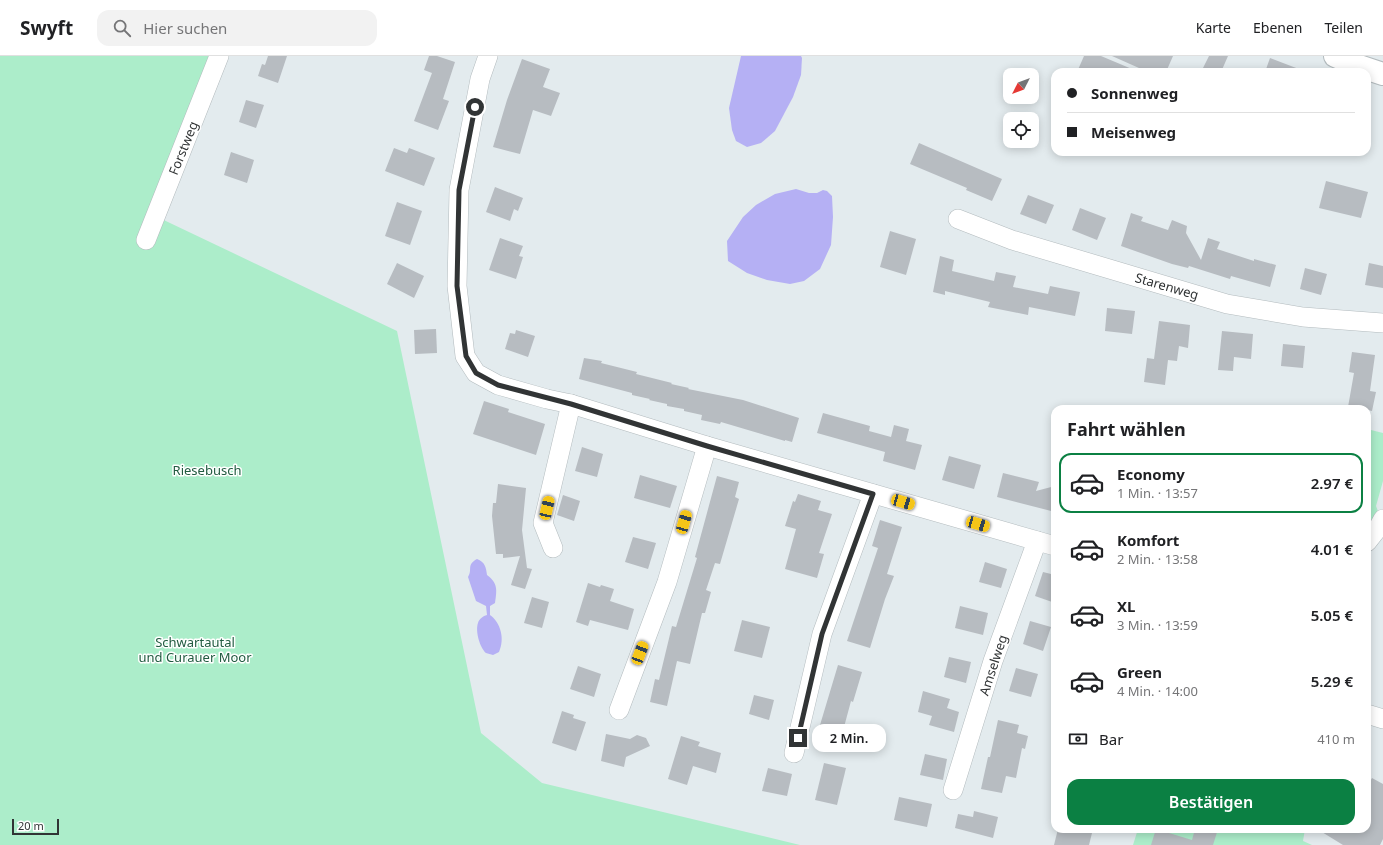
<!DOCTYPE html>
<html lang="de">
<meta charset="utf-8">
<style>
:root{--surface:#fff;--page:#f2f2f2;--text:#202124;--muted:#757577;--line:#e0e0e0;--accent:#0b8043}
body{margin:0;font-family:"Noto Sans",sans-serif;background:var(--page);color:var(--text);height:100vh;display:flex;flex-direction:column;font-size:15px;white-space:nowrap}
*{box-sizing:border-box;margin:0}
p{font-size:13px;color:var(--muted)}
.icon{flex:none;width:22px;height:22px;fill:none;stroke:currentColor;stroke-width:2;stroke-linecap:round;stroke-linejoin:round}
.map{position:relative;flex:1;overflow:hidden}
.side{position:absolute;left:1051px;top:349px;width:320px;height:428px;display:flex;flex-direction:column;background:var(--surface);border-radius:12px;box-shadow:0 2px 10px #0003}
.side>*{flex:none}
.guide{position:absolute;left:1051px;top:12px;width:320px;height:88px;border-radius:12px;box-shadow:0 2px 10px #0003;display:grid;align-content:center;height:88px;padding:0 16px;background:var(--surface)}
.needle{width:26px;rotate:228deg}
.buttons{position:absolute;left:1003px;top:12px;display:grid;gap:8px}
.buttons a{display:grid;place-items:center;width:36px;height:36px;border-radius:8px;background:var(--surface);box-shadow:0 2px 10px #0003;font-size:20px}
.scale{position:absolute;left:12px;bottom:10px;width:47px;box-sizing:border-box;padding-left:4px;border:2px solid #313435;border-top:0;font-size:11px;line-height:14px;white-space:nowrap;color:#313435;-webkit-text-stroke:3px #fff;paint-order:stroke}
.end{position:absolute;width:18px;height:18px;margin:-9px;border:5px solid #313435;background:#fff;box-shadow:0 0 0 2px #fff}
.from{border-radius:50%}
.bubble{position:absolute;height:28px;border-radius:12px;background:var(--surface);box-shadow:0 2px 10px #0003;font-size:13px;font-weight:600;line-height:28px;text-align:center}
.car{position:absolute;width:12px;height:24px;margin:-12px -6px;border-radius:5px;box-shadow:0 0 3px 1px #0007;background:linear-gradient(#f5c518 24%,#345 0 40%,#f5c518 0 76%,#345 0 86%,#f5c518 0)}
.guide b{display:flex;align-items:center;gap:14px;height:38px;font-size:15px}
.guide b+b{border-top:1px solid var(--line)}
.guide i{width:10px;height:10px;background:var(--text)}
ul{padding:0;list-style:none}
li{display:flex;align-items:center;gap:12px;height:60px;margin:0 8px 6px;padding:0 8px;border:2px solid transparent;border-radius:12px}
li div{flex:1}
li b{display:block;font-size:15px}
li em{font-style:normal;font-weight:600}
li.current{border-color:var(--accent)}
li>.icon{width:36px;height:36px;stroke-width:1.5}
h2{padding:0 16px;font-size:18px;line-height:48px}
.pay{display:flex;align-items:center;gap:10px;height:44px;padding:0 16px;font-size:15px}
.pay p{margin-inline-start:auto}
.action{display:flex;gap:8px;margin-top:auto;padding:8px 16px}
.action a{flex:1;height:46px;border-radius:12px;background:var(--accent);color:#fff;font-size:16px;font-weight:600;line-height:46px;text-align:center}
header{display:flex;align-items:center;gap:24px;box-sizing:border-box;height:56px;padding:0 20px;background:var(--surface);border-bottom:1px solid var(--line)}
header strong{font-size:19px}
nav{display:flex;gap:22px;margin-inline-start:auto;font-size:14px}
.search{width:280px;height:36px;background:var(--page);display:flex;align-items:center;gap:10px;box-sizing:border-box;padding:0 14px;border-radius:12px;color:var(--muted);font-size:15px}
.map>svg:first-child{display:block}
.green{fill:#acedca}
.water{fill:#b5b0f4}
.building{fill:#b7bcc1}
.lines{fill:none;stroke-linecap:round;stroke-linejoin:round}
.minor-casing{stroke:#b3bbbe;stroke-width:20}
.major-casing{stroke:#b3bbbe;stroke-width:24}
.minor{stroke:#fff;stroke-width:19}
.major{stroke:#fff;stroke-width:22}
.route{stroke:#313435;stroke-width:5}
.labels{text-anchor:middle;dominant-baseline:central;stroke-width:3;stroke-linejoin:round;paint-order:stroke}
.street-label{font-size:13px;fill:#313435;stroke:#fff}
.park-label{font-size:13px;fill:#225c41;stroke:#fff}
</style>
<header>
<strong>Swyft</strong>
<div class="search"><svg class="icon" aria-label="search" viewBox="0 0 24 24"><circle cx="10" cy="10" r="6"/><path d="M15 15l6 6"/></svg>Hier suchen</div>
<nav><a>Karte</a><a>Ebenen</a><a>Teilen</a></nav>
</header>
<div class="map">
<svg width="1383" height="789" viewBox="0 0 1383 789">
<rect width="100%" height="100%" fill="#e3ebee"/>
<!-- green -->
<g class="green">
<path d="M0 0H214L149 157 397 275 481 677 542 727 800 789H0Z"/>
<path d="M1367 373 1383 377V425L1376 450 1379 458 1367 476Z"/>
<path d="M1138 773H1305L1303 785 1312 789H1133Z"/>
</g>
<!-- water -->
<g class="water">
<path d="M741 0H801L802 2 801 19 793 41 775 75 761 87 747 91 736 85 732 74 729 52Z"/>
<path d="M796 133 809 137H817L823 134 827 135 832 140 833 161 831 189 820 213 804 225 790 228 767 224 747 217 728 205 727 185 743 161 756 149 775 138Z"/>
<path d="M477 503C485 506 486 511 487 519 498 527 497 534 495 547L490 550V559C501 567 505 583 499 596L493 599C491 598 488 598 486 597 480 592 475 575 478 567 479 563 483 560 487 559L486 550 476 545 468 521C473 513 466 509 477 503Z"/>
</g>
<!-- building -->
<g class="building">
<path d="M268 0H287L278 27 258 20 262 8 265 9Z"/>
<path d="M429 0H437L455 6 443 43 449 45 438 74 414 65 432 17 424 14Z"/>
<path d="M1084 0H1101L1139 16H1077Z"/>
<path d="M1112 0H1173L1166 16H1148Z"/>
<path d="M1209 0H1228L1221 16H1201Z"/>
<path d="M1270 2 1304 15V16H1265Z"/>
<path d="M522 3 550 13 543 31 560 37 551 60 533 54 520 98 493 91 507 44Z"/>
<path d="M246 44 264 49 256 72 239 66Z"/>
<path d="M919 87 1002 123 992 145 966 134 967 132 910 108Z"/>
<path d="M394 92 407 97 409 92 435 102 424 130 385 115Z"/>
<path d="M231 96 254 104 247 127 224 119Z"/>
<path d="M1326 125 1368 136 1361 162 1319 152Z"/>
<path d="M495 131 523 142 518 155 514 153 510 165 486 156Z"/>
<path d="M1028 139 1054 149 1046 168 1020 158Z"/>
<path d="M397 146 422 155 410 189 385 180Z"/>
<path d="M1080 152 1106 162 1097 184 1072 174Z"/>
<path d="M1131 157 1143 161 1141 165 1168 174 1172 164 1187 170 1186 177 1201 204 1208 182 1220 186 1217 193 1254 205V203L1276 209 1270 231 1231 220 1230 223 1189 210 1188 212 1172 208 1121 190Z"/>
<path d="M890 175 916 183 906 219 880 211Z"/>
<path d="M500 182 523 190 519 200 523 201 516 223 489 214Z"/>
<path d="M940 200 954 204 952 215 994 225 996 216 1016 220 1013 231 1048 238 1050 230 1080 236 1075 260 1029 251 1028 259 988 251 990 246 945 235V239L933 236Z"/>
<path d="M397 207 424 220 414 242 387 228Z"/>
<path d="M1369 207 1383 210V232L1365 229Z"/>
<path d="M1305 212 1327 218 1321 239 1300 233Z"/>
<path d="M1107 252 1135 255 1132 278 1105 275Z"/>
<path d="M1159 265 1190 269 1188 292 1179 290 1177 305 1168 304 1165 329 1144 326 1147 302 1154 303Z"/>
<path d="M436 273 437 297 415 298 414 274Z"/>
<path d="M516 274 535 280 528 301 505 293 510 277 515 278Z"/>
<path d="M1222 275 1253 278 1251 303 1234 301 1233 315 1218 314Z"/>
<path d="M1283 288 1305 290 1303 312 1281 310Z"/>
<path d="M1352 296 1375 299 1370 335 1376 336 1372 355 1367 354V353L1348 351 1354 317 1349 316Z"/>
<path d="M584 302 602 305 601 307 637 316 636 318 672 327 671 328 689 332 688 333 743 344 799 362 792 386 785 384V385L721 366 720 368 701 364 702 359 684 355V353L667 350V348L649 344 650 343 632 339V337L579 323Z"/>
<path d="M484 345 509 353 508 356 545 368 536 399 473 378Z"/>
<path d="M823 357 870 370 869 375 891 381 894 369 909 373 906 385 922 389 915 414 883 405 885 396 817 377Z"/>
<path d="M582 391 603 398 597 421 575 415Z"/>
<path d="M949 400 981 409 974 433 942 424Z"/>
<path d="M1003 417 1039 426 1036 435 1055 430V456L997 441Z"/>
<path d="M640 419 677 430 670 452 634 442Z"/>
<path d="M717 420 739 426 735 441 739 443 720 508 715 507 706 534 711 536 705 557H702L690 608 677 605 667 650 650 646 655 623 659 624 672 570 676 571 697 502 695 501Z"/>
<path d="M498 428 526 432 522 474 527 512 532 513 525 533 511 529 520 500 503 502V498H496L492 460 493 447H496Z"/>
<path d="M798 438 821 445 818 454 832 458 819 497 824 498 817 522 785 513 796 473 785 470 793 445 795 446Z"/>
<path d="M563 439 580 445 574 465 557 459Z"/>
<path d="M880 464 902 471 887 518 894 520 885 543 870 592 847 585 878 492 872 490Z"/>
<path d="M633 481 656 487 648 513 625 506Z"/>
<path d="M985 506 1007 513 1001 532 979 526Z"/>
<path d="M1043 516 1055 519V547L1035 540Z"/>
<path d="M588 527 600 531 601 529 614 533 610 545 634 553 628 574 590 564 588 570 576 566Z"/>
<path d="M532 541 549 546 542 572 524 567Z"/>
<path d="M960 550 988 557 983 579 955 572Z"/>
<path d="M742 564 770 571 762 602 734 595Z"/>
<path d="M1030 565 1051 571 1043 595 1023 588Z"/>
<path d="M949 601 971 606 966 627 944 621Z"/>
<path d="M838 609 862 616 853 646 851 645 840 686 817 679Z"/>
<path d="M578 610 601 618 594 641 570 633Z"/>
<path d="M1016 612 1038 618 1031 641 1009 635Z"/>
<path d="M923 635 950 643 947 652 959 656 954 676 929 669 932 660 918 656Z"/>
<path d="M754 639 774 644 769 664 749 658Z"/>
<path d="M562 655 574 659 573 662 586 666 576 695 552 687Z"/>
<path d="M998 664 1019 669 1017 677 1028 680 1025 693 1022 692 1016 722 1006 720 1002 737 981 733 988 701H990Z"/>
<path d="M606 678 630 683 637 679 646 682 650 690 626 701 624 711 601 705Z"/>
<path d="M681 680 700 686 698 690 721 697 716 717 693 710 687 729 668 723Z"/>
<path d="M925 698 947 703 943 724 920 719Z"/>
<path d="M824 707 846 712 837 749 815 744Z"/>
<path d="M768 712 792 718 787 740 762 735Z"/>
<path d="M1372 722 1383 728V783L1380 789H1343L1317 773H1367V731Z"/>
<path d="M899 741 932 748 927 771 894 764Z"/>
<path d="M974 755 998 761 993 782 955 772 958 758 973 761Z"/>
<path d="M1058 773H1093L1089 789H1054Z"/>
<path d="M1156 773H1170L1169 777 1192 784 1195 773H1218L1213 789H1151Z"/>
</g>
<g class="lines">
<defs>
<g id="minor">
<path d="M488 0 480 23 459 134 457 230 465 300 476 317 498 329 547 343 571 348 707 390 1055 490"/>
<path d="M958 163 1012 184 1227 248 1303 261 1383 267"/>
<path d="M146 184 219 0"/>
<path d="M1367 486 1378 472 1383 463"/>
<path d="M553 492 543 467 571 348"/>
<path d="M619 654 667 526 707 390"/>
<path d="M1367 658 1383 663"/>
<path d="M794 697 822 578 873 438"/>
<path d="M953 734 993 605 1037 485"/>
</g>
<path id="major" d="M1335 0 1356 9 1383 18"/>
</defs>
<!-- minor casing -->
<use href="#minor" class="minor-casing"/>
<!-- major casing -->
<use href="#major" class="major-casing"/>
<!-- minor -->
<use href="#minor" class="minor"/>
<!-- major -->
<use href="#major" class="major"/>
</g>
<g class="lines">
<!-- route -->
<path class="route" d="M475 51 459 134 457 230 466 300 476 317 498 329 571 348 707 390 873 438 822 578 798 682"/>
</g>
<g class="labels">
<!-- street labels -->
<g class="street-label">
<text transform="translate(183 92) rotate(-68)">Forstweg</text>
<text transform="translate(1167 230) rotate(16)">Starenweg</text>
<text transform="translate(993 609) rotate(-72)">Amselweg</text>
</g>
<!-- park labels -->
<g class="park-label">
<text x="207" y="414">Riesebusch</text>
<text x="195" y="586">Schwartautal<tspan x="195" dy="15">und Curauer Moor</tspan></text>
</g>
</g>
</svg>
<div class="buttons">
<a><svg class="needle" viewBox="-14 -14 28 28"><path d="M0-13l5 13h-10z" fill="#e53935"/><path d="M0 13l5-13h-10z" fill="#757577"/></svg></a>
<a><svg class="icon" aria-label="locate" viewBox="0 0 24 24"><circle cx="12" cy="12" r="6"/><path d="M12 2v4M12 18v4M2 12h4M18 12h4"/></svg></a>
</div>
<div class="scale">20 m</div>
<i class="end from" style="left:475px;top:51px"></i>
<i class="end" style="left:798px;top:682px"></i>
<div class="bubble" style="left:812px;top:668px;width:74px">2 Min.</div>
<i class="car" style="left:903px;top:446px;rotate:106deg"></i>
<i class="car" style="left:547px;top:452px;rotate:13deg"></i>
<i class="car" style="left:684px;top:466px;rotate:16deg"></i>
<i class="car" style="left:978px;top:468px;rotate:106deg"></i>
<i class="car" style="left:640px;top:597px;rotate:21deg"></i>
<div class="guide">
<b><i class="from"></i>Sonnenweg</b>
<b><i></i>Meisenweg</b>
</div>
<section class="side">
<h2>Fahrt wählen</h2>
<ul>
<li class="current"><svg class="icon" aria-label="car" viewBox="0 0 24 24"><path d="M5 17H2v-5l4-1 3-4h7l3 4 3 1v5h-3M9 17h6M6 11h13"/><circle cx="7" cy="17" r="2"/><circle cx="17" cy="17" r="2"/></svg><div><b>Economy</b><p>1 Min. · 13:57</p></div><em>2.97 €</em></li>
<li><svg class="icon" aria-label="car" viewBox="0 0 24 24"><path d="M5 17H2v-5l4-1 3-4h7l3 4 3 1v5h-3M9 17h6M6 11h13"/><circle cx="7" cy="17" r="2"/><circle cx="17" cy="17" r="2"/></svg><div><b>Komfort</b><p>2 Min. · 13:58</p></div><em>4.01 €</em></li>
<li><svg class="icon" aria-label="car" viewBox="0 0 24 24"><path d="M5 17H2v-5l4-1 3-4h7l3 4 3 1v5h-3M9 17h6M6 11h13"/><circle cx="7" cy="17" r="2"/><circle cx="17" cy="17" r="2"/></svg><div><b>XL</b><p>3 Min. · 13:59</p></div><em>5.05 €</em></li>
<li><svg class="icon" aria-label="car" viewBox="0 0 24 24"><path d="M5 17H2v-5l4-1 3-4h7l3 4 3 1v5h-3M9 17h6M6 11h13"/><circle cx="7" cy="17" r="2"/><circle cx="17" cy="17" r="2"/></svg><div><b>Green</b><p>4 Min. · 14:00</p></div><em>5.29 €</em></li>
</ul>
<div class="pay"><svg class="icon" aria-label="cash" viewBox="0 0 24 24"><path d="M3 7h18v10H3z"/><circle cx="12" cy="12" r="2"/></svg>Bar<p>410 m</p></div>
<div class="action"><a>Bestätigen</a></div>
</section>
</div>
